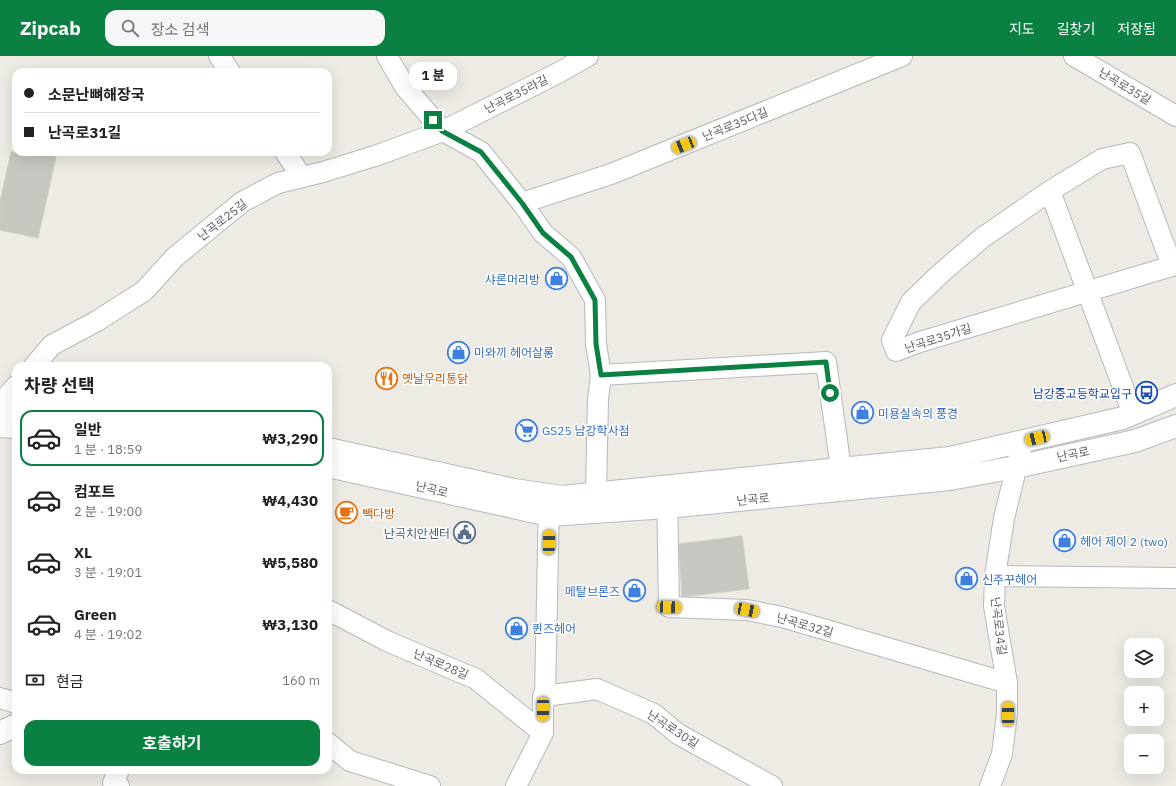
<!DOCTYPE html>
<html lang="ko">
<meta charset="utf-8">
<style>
:root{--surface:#fff;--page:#f6f6f6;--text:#222;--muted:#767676;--line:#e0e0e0;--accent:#0b8043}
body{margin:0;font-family:"IBM Plex Sans","Noto Sans KR",sans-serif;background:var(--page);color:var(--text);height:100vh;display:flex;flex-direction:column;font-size:15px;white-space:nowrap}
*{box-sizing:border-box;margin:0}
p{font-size:13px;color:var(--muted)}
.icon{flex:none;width:22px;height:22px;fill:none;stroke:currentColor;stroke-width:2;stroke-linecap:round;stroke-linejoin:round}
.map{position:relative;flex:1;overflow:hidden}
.drawer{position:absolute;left:12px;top:306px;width:320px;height:412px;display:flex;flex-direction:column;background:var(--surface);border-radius:12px;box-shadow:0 4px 16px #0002}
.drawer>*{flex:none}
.hud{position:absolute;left:12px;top:12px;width:320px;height:88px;border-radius:12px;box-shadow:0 4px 16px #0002;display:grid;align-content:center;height:88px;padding:0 12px;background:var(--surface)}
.buttons{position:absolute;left:1124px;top:582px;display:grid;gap:8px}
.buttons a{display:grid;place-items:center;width:40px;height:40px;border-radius:8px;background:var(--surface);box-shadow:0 4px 16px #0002;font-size:20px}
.end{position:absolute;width:18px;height:18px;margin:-9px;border:5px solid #0b8043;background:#fff;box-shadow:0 0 0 2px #fff}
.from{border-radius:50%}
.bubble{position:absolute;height:28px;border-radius:12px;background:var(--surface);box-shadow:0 4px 16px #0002;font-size:13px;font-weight:700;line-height:28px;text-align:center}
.car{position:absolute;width:12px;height:24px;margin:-12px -6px;border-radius:5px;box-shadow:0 0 3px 1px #0007;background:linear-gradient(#f5c518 24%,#345 0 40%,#f5c518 0 76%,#345 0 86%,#f5c518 0)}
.hud b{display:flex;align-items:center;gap:14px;height:38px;font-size:15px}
.hud b+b{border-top:1px solid var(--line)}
.hud i{width:10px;height:10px;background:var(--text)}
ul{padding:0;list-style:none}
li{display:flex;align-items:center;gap:12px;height:56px;margin:0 8px 6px;padding:0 4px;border:2px solid transparent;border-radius:12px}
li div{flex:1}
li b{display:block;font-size:15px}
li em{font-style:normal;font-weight:700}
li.selected{border-color:var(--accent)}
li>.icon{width:36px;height:36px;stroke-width:1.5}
h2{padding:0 12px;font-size:18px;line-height:48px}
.pay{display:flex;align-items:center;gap:10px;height:44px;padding:0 12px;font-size:15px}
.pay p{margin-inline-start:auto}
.button{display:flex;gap:8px;margin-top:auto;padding:8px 12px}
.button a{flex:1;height:46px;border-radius:12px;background:var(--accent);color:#fff;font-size:16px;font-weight:700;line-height:46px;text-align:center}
header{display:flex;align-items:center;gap:24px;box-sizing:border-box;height:56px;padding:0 20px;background:var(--accent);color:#fff}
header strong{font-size:19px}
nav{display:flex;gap:22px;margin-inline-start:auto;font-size:14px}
.search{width:280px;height:36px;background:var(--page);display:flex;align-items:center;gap:10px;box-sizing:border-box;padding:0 14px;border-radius:12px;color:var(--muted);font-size:15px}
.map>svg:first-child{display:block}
.building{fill:#c8c6c0;stroke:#d1cdc2}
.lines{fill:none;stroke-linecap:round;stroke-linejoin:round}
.minor-casing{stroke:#b5b8bc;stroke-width:22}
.tertiary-casing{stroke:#b5b8bc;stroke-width:24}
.secondary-casing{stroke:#b6b9be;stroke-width:24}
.minor{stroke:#fff;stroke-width:20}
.tertiary{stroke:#fff;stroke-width:22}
.secondary{stroke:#fff;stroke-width:22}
.route{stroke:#0b8043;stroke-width:5}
.labels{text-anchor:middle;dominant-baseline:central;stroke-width:3;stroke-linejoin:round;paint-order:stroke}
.street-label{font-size:12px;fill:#5b5e63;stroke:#fff}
.shop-label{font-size:12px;fill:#366cbe;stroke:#fff;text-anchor:start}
.food-label{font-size:12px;fill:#c56008;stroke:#fff;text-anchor:start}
.transit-label{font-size:12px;fill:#164399;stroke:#fff;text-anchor:end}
.service-label{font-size:12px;fill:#4e5e75;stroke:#fff;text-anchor:end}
</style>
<header>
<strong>Zipcab</strong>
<div class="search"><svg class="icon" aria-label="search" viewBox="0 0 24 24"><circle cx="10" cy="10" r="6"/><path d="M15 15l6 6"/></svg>장소 검색</div>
<nav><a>지도</a><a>길찾기</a><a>저장됨</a></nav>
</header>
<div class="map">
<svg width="1176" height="730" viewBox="0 0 1176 730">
<rect width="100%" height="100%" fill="#edebe3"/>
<!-- building -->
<g class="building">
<path d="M11 96H57L38 182 0 174V146Z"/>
<path d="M742 480 749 533 690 540H682L679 488Z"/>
</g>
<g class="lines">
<defs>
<g id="minor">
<path d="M219 0 230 16"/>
<path d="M387 0 405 31 443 75 481 96 522 147 543 177 571 201 595 244 596 288 601 319 598 343 596 438 597 454"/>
<path d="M1074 0 1176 60"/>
<path d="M285 96 302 121"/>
<path d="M1050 135 1133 358"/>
<path d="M522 147 611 118 902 0"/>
<path d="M1172 210 1130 97 1102 103 1050 135 982 182 940 218 911 246 892 284 896 295 920 286 1172 210 1176 209"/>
<path d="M34 310 52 289 97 265 144 235 175 201 242 146 278 127 323 116 378 99 443 75 558 17 588 0"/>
<path d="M601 319 826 306 841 413"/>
<path d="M0 348 16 330"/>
<path d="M667 435 669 551 747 554 782 561 1007 627"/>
<path d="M995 520 1176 522"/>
<path d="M328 554 387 585 476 623 543 677"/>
<path d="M545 640 597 633 654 658 678 678 772 730"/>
<path d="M0 642 16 647"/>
<path d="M328 687 350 705 430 730"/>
<path d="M119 730 113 727 119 714"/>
<path d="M516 730 543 677V640H545L549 444"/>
<path d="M990 730 1002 698 1007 658V627L994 550 995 520 1004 462 1023 385"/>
</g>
<path id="tertiary" d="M0 677 16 669"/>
<g id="secondary">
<path d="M0 349 16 351"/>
<path d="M0 370 16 371"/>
<path d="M328 393 514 434 562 441 950 402 1123 362 1176 339"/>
<path d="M328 410 549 459 667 451 950 423 1016 411 1135 385 1176 370"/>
</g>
</defs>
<!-- minor casing -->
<use href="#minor" class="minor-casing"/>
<!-- tertiary casing -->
<use href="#tertiary" class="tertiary-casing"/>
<!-- secondary casing -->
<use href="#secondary" class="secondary-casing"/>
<!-- minor -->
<use href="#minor" class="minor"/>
<!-- tertiary -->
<use href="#tertiary" class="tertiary"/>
<!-- secondary -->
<use href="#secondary" class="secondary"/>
</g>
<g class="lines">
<!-- route -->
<path class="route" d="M433 64 442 75 481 96 522 147 543 177 571 201 595 244 596 288 601 319 826 306 830 337"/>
</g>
<!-- icons -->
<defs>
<symbol id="shop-ring" viewBox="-11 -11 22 22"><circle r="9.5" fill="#fff" stroke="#3f7fe0" stroke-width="1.5"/><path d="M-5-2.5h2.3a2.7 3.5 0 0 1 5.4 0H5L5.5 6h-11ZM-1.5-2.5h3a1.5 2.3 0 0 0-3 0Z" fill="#3f7fe0"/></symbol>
<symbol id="restaurant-ring" viewBox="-11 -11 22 22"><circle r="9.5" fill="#fff" stroke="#e8710a" stroke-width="1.5"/><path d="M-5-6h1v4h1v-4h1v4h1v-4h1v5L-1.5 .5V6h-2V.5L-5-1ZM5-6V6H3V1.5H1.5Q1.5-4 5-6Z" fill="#e8710a"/></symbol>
<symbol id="bus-ring" viewBox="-11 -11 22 22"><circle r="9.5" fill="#fff" stroke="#1a4fb4" stroke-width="1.5"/><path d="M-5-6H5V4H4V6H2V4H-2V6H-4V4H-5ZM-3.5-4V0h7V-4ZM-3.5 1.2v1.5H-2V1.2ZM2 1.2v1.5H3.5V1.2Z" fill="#1a4fb4"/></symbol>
<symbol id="supermarket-ring" viewBox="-11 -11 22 22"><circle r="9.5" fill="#fff" stroke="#3f7fe0" stroke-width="1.5"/><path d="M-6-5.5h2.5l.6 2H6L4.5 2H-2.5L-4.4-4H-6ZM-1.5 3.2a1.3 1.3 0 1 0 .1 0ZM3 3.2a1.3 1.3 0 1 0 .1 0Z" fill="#3f7fe0"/></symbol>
<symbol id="cafe-ring" viewBox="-11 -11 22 22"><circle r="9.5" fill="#fff" stroke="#e8710a" stroke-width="1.5"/><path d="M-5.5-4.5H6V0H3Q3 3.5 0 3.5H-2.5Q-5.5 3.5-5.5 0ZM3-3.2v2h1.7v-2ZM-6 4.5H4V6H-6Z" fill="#e8710a"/></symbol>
<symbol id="civic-ring" viewBox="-11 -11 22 22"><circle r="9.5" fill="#fff" stroke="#5c6f8a" stroke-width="1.5"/><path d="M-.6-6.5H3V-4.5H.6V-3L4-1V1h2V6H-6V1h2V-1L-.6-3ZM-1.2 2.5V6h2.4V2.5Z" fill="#5c6f8a"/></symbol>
</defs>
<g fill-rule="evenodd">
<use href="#shop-ring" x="544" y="210" width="25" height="25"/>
<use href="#shop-ring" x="446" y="284" width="25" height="25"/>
<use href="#restaurant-ring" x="374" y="310" width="25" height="25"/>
<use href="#bus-ring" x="1134" y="324" width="25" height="25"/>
<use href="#shop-ring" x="850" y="344" width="25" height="25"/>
<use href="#supermarket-ring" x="514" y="362" width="25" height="25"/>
<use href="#cafe-ring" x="334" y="444" width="25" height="25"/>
<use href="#civic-ring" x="452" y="464" width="25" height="25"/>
<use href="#shop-ring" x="1052" y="472" width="25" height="25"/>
<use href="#shop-ring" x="954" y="510" width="25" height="25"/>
<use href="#shop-ring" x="622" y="522" width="25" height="25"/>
<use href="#shop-ring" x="504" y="560" width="25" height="25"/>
</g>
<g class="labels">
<!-- street labels -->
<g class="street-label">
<text transform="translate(1125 30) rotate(31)">난곡로35길</text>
<text transform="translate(516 38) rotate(-27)">난곡로35라길</text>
<text transform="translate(735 68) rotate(-22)">난곡로35다길</text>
<text transform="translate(222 164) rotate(-38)">난곡로25길</text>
<text transform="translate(938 282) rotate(-18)">난곡로35가길</text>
<text transform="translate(1073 398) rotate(-12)">난곡로</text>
<text transform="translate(432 433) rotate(13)">난곡로</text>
<text transform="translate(753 443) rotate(-6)">난곡로</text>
<text transform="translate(805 569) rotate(16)">난곡로32길</text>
<text transform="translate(999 570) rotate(83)">난곡로34길</text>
<text transform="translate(441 608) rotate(23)">난곡로28길</text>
<text transform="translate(673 673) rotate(33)">난곡로30길</text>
</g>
<!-- shop labels -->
<g class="shop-label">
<text x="540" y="223" text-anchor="end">샤론머리방</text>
<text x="474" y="296">미와끼 헤어살롱</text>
<text x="878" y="357">미용실속의 풍경</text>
<text x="542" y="374">GS25 남강학사점</text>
<text x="1080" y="485">헤어 제이 2 (two)</text>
<text x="982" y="523">신주꾸헤어</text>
<text x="620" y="535" text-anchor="end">메탈브론즈</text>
<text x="532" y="572">퀸즈헤어</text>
</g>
<!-- food labels -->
<g class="food-label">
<text x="402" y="322">옛날우리통닭</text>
<text x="362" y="457">빽다방</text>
</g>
<!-- transit labels -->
<g class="transit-label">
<text x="1132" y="337">남강중고등학교입구</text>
</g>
<!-- service labels -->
<g class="service-label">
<text x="450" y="477">난곡치안센터</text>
</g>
</g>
</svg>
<div class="buttons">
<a><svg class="icon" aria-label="layers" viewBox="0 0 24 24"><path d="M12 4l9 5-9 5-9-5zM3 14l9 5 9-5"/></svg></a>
<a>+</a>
<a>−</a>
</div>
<i class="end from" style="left:830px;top:337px"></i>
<i class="end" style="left:433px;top:64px"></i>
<div class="bubble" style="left:409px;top:6px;width:48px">1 분</div>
<i class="car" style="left:684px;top:89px;rotate:248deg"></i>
<i class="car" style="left:1037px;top:382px;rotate:257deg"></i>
<i class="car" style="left:549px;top:486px;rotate:1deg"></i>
<i class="car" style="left:669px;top:551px;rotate:92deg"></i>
<i class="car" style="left:747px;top:554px;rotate:101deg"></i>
<i class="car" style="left:543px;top:653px;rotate:180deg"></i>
<i class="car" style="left:1008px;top:658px;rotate:0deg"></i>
<div class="hud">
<b><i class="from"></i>소문난뼈해장국</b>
<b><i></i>난곡로31길</b>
</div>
<section class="drawer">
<h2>차량 선택</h2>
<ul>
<li class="selected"><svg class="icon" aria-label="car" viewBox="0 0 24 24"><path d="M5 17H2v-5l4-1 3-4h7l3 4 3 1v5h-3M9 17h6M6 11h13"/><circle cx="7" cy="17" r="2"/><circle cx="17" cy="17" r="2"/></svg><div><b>일반</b><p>1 분 · 18:59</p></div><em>₩3,290</em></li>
<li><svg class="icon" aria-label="car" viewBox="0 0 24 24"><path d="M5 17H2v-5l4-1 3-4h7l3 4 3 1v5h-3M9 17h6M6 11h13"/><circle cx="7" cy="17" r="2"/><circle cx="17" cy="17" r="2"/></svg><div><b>컴포트</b><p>2 분 · 19:00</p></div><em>₩4,430</em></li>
<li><svg class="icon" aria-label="car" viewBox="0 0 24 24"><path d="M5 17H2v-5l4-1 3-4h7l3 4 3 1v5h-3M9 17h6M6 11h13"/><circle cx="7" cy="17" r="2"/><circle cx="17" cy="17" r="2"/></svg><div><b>XL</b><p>3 분 · 19:01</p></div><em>₩5,580</em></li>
<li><svg class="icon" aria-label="car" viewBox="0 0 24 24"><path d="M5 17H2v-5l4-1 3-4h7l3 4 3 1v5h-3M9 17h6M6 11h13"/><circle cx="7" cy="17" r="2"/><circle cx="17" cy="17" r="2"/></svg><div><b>Green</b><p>4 분 · 19:02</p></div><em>₩3,130</em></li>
</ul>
<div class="pay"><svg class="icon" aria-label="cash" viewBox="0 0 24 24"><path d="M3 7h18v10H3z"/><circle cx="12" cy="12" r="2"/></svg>현금<p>160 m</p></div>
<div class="button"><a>호출하기</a></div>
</section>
</div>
